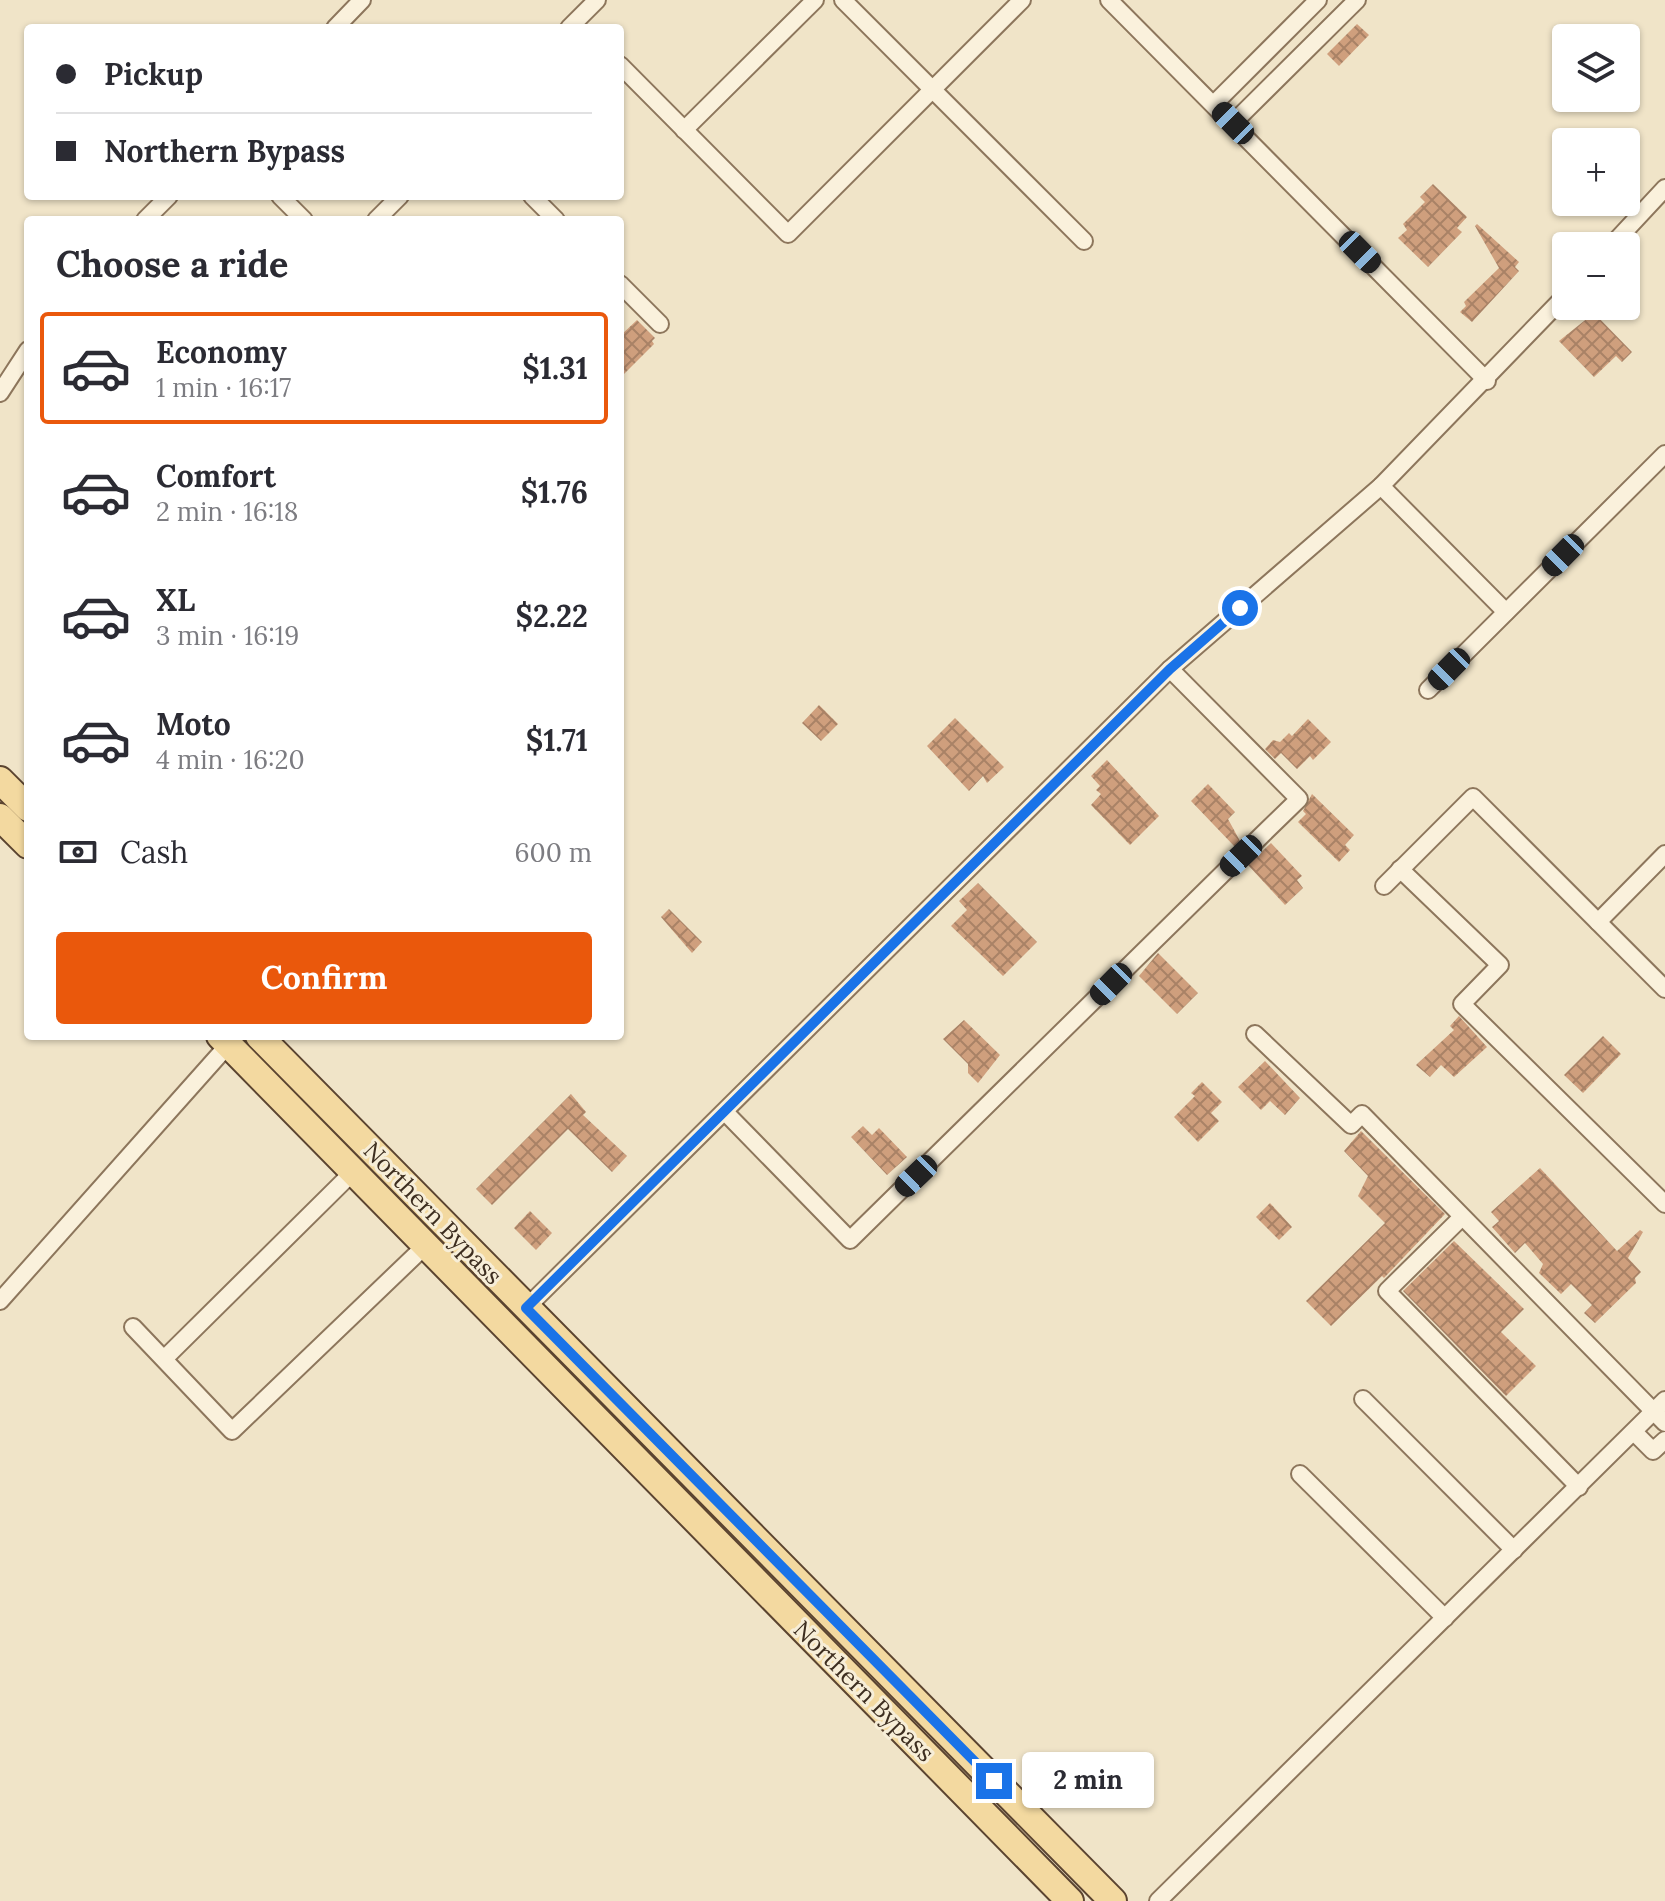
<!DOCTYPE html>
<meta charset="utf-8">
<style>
:root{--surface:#fff;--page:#f7f7f7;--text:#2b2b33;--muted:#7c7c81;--line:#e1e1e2;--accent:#ea580c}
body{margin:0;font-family:Lora,serif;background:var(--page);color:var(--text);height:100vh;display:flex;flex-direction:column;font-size:30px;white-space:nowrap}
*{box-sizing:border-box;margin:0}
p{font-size:26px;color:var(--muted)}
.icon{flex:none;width:44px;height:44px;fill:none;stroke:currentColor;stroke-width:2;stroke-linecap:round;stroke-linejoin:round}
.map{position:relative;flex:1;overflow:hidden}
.details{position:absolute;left:24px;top:216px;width:600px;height:824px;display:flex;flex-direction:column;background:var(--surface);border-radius:8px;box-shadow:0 2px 6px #0004}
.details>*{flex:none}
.hud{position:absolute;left:24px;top:24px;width:600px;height:176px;border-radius:8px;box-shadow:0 2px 6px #0004;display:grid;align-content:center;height:176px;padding:0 32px;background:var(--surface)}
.buttons{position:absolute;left:1552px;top:24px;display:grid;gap:16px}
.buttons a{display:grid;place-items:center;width:88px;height:88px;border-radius:8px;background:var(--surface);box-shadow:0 2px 6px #0004;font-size:40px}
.end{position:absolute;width:36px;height:36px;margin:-18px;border:10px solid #1a73e8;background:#fff;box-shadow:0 0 0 4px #fff}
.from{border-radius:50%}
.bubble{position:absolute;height:56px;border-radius:8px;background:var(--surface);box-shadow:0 2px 6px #0004;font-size:26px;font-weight:700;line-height:56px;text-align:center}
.car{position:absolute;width:24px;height:48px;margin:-24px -12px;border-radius:10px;box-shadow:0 0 6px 2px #0007;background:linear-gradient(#222 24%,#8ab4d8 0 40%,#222 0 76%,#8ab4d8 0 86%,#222 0)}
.hud b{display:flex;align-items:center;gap:28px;height:76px;font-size:30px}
.hud b+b{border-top:2px solid var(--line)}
.hud i{width:20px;height:20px;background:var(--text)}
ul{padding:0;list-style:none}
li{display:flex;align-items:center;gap:24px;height:112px;margin:0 16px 12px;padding:0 16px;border:4px solid transparent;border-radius:8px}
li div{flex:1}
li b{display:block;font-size:30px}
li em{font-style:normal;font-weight:700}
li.active{border-color:var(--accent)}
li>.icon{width:72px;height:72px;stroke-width:1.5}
h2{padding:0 32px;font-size:36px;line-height:96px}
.pay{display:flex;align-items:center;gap:20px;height:88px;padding:0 32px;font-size:30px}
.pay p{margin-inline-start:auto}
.action{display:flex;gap:16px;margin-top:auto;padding:16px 32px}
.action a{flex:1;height:92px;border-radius:8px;background:var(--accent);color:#fff;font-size:32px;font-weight:700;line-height:92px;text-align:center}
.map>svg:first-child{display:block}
.building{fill:url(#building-cross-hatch)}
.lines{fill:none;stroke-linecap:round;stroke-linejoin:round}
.minor-casing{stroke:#8d765c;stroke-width:20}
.primary-casing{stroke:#5b4430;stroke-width:30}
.minor{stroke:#faf1dc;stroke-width:16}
.primary{stroke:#f3d9a0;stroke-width:26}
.route{stroke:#1a73e8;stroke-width:10}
.labels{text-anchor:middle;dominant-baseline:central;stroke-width:6;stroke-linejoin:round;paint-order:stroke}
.street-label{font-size:24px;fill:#3d2e20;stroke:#f7eed8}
</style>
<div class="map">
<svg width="1665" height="1901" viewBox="0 0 1665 1901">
<defs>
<pattern id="building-cross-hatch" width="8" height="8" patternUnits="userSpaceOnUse" patternTransform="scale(2)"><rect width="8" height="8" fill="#cf9f7d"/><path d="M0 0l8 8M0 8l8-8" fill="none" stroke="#a98266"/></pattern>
</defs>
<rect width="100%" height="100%" fill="#f0e4c8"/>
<!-- building -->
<g class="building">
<path d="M1357 24 1369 35 1339 66 1327 54Z"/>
<path d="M1433 184 1467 217 1457 228 1462 232 1428 267 1398 238 1407 230 1403 224 1425 202 1420 197Z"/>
<path d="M1477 224 1519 262 1515 267 1519 271 1472 322 1460 312 1466 306 1464 302 1499 268 1475 226Z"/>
<path d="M1594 313 1632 352 1622 362 1616 356 1594 377 1559 341Z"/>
<path d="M637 320 655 338 652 341 654 344 620 378V336Z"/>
<path d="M819 705 838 724 821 741 802 723Z"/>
<path d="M955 718 1004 767 987 783 983 776 969 791 927 746Z"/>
<path d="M1308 719 1331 742 1313 760 1310 756 1297 769 1281 753 1275 759 1265 749 1273 740 1280 742 1289 733 1292 736Z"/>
<path d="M1107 760 1159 816 1130 845 1091 805 1101 794 1096 790 1100 786 1091 776Z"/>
<path d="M1208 784 1235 812 1228 819 1240 841 1235 847 1191 801Z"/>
<path d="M1312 794 1354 835 1345 845 1350 850 1339 862 1298 822 1306 814 1303 811Z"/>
<path d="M1271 843 1302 876 1297 880 1303 888 1285 905 1248 865Z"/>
<path d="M978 883 1037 942 1003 976 951 926 967 910 959 901Z"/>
<path d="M669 909 702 942 692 953 661 917Z"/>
<path d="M1158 953 1198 993 1177 1014 1139 976Z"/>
<path d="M1459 1016 1487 1047 1454 1077 1441 1065 1430 1077 1416 1065 1454 1030 1450 1026Z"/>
<path d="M964 1020 1000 1055 978 1083 968 1073V1064L943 1039Z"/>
<path d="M1603 1036 1621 1054 1583 1093 1564 1075Z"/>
<path d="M1265 1061 1300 1098 1285 1115 1270 1101 1261 1110 1238 1087Z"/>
<path d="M1202 1082 1222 1102 1211 1113 1219 1121 1198 1142 1174 1117 1195 1096 1191 1093Z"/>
<path d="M571 1094 586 1112 583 1115 627 1156 612 1172 568 1129 492 1205 476 1189Z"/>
<path d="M863 1126 872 1135 879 1128 907 1157 887 1175 851 1137Z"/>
<path d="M1361 1131 1445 1214 1384 1278 1382 1276 1331 1326 1306 1301 1385 1223 1358 1196 1368 1176 1344 1151Z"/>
<path d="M1540 1168 1617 1251 1640 1230 1643 1232 1628 1258 1641 1272 1635 1278 1636 1283 1595 1323 1584 1313 1592 1305 1571 1284 1561 1294 1539 1273 1543 1264 1525 1243 1515 1253 1492 1227 1499 1221 1491 1212Z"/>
<path d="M1270 1203 1292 1227 1279 1240 1256 1217Z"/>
<path d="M530 1211 552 1233 536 1250 514 1228Z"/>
<path d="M1454 1241 1524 1309 1501 1332 1536 1366 1506 1396 1403 1291Z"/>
</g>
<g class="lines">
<defs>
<g id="minor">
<path d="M843 0 1084 241"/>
<path d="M1109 0 1487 381"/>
<path d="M335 28 362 0"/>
<path d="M569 28 597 0"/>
<path d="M620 65 788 234 1022 0"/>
<path d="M1214 104 1318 0"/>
<path d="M1233 123 1357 0"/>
<path d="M684 130 815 0"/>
<path d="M280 196 304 220"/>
<path d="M532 196 556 220"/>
<path d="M145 220 169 196"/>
<path d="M376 220 400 196"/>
<path d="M1611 246 1665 188"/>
<path d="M620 284 660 324"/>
<path d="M0 393 28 350"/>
<path d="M1381 486 1506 612"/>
<path d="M1428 690 1665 454"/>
<path d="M1400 869 1500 965 1462 1004 1665 1204"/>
<path d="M1384 886 1473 797 1665 989"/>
<path d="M1598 922 1665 854"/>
<path d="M1255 1034 1351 1125 1362 1114 1665 1423"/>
<path d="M725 1112 850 1240 1263 834 1299 799 1170 669"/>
<path d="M1462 1217 1387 1291 1579 1487"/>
<path d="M0 1301 228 1045"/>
<path d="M526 1308 1170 669 1381 486 1566 295"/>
<path d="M133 1327 232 1431 426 1245"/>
<path d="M164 1359 353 1172"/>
<path d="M1363 1399 1514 1550"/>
<path d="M1634 1432 1653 1451 1665 1440"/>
<path d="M1300 1474 1445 1618"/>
<path d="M1158 1901 1665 1400"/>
</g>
<g id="primary">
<path d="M0 780 28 808"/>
<path d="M0 817 28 845"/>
<path d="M220 1036 1070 1901"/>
<path d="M259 1036 1113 1901"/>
</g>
</defs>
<!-- minor casing -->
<use href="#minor" class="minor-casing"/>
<!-- primary casing -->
<use href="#primary" class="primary-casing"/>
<!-- minor -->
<use href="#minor" class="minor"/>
<!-- primary -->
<use href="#primary" class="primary"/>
</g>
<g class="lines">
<!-- route -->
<path class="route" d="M994 1781 526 1308 1170 669 1240 608"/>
</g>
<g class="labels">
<!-- street labels -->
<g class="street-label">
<text transform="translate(433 1213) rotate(46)">Northern Bypass</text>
<text transform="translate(864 1691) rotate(45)">Northern Bypass</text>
</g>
</g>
</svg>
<div class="buttons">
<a><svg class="icon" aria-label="layers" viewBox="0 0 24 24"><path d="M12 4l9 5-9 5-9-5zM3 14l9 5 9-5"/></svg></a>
<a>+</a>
<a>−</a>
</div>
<i class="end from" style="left:1240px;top:608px"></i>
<i class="end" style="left:994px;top:1781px"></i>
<div class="bubble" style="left:1022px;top:1752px;width:132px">2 min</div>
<i class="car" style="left:1233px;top:123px;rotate:315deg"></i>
<i class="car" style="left:1360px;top:252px;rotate:135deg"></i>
<i class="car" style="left:1563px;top:555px;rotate:225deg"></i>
<i class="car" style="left:1449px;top:669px;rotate:225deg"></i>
<i class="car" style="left:1241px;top:856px;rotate:226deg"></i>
<i class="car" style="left:1111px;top:984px;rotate:225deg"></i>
<i class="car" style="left:916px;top:1176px;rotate:226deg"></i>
<div class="hud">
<b><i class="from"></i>Pickup</b>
<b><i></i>Northern Bypass</b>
</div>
<section class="details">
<h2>Choose a ride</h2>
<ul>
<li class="active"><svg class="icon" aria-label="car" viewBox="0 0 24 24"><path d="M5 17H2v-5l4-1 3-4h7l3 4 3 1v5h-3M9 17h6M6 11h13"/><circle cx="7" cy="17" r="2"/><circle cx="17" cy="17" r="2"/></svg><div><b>Economy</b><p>1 min · 16:17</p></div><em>$1.31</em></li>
<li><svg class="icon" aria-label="car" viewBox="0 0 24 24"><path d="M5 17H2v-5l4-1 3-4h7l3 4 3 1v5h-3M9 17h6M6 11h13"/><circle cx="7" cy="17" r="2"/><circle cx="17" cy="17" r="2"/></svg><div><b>Comfort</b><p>2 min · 16:18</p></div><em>$1.76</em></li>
<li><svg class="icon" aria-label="car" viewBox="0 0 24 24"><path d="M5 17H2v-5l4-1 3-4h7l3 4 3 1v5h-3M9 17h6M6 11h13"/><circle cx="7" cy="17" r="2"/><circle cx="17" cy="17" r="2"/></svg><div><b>XL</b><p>3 min · 16:19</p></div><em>$2.22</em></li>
<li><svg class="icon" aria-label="car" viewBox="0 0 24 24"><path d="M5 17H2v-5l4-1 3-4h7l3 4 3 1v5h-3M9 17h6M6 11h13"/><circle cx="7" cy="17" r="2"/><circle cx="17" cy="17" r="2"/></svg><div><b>Moto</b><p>4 min · 16:20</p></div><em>$1.71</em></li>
</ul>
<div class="pay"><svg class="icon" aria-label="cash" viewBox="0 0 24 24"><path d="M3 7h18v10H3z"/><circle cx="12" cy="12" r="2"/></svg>Cash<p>600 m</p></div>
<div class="action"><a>Confirm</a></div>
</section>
</div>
